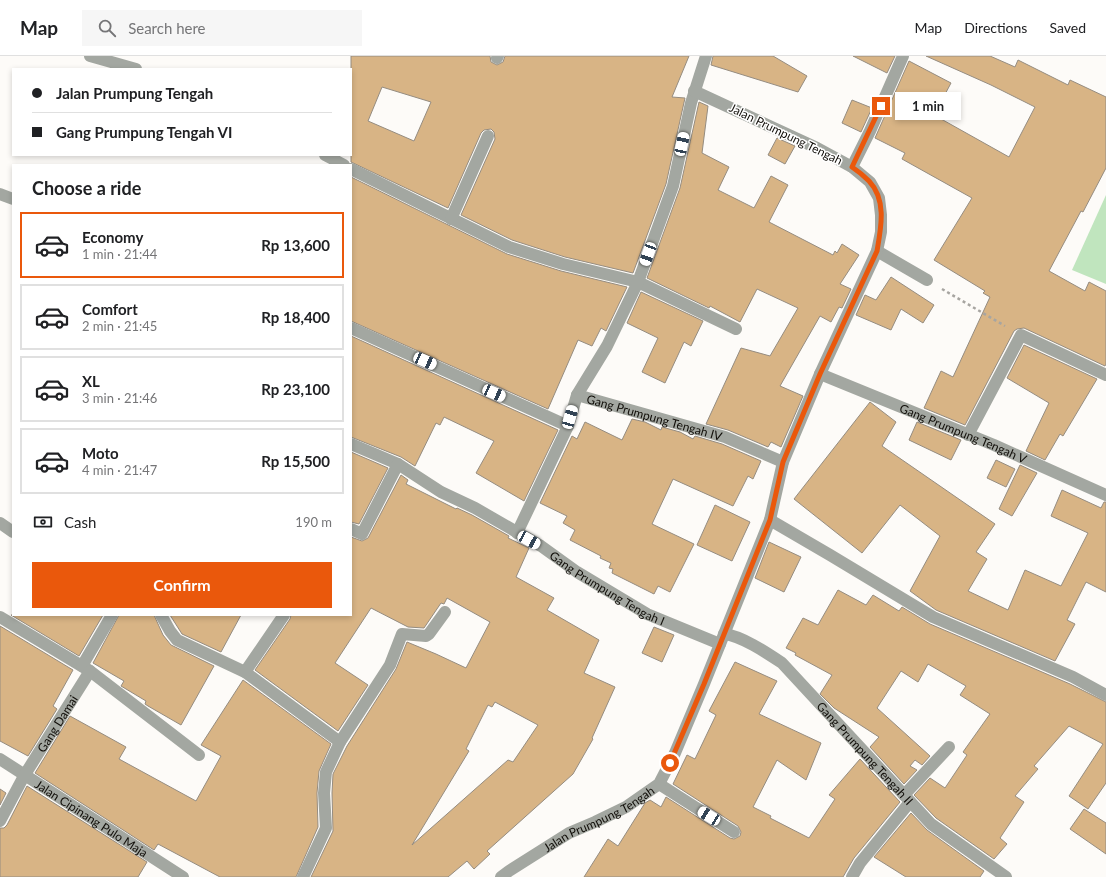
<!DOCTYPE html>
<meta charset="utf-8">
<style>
:root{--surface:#fff;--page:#f6f6f6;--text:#202124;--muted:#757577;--line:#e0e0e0;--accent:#ea580c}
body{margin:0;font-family:Lato,sans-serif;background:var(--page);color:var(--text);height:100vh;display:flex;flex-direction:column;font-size:15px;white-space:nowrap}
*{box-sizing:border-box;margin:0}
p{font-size:13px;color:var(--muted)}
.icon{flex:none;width:22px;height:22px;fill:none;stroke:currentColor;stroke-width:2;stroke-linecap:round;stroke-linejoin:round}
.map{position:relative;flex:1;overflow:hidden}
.details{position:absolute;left:12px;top:108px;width:340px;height:452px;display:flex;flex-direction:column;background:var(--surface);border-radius:0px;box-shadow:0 2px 6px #0003}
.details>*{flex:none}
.guide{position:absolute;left:12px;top:12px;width:340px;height:88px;border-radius:0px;box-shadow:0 2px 6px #0003;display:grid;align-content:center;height:88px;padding:0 20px;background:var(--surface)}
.end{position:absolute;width:18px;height:18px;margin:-9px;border:5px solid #ea580c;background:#fff;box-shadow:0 0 0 2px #fff}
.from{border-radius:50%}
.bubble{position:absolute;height:28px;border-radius:0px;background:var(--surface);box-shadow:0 2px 6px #0003;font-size:13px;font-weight:700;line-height:28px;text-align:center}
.car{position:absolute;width:12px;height:24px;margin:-12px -6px;border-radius:5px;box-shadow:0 0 3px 1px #0007;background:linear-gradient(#fff 24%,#345 0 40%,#fff 0 76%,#345 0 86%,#fff 0)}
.guide b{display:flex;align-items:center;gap:14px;height:38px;font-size:15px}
.guide b+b{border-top:1px solid var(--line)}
.guide i{width:10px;height:10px;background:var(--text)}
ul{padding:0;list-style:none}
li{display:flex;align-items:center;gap:12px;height:66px;margin:0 8px 6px;padding:0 12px;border:2px solid var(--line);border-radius:0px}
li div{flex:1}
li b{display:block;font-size:15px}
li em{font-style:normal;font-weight:700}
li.active{border-color:var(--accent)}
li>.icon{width:36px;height:36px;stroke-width:1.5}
h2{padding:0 20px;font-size:18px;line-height:48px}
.pay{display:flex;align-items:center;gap:10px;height:44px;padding:0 20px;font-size:15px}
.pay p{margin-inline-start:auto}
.primary-button{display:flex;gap:8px;margin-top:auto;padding:8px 20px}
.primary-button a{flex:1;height:46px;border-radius:0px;background:var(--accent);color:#fff;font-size:16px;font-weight:700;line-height:46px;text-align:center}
header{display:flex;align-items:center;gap:24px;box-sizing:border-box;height:56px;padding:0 20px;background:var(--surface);border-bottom:1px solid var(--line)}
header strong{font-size:19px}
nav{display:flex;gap:22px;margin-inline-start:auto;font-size:14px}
.search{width:280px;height:36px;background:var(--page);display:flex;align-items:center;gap:10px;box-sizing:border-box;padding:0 14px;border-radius:0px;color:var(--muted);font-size:15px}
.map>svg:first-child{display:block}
.green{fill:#c0e5be}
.building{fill:#d8b485;stroke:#958c80;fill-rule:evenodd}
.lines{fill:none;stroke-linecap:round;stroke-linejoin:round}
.path{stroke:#a7a5a1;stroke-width:2.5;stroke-dasharray:3 3;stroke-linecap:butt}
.street{stroke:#a3a7a1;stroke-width:12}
.route{stroke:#ea580c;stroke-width:5}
.labels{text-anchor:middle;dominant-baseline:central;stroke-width:3;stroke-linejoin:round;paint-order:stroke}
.street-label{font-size:12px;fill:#100d08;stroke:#fff}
</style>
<header>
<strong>Map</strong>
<div class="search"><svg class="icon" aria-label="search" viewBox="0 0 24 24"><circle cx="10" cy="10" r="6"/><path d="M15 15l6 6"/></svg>Search here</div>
<nav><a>Map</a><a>Directions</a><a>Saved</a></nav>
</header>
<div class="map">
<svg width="1106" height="821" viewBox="0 0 1106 821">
<rect width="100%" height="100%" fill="#fdfbf8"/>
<!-- green -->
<path class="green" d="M1106 139V228L1072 214Z"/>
<!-- building -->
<g class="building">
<path d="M351 0H490L491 6 497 9 503 6 505 0H689L672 41 685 42 666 128 633 217 565 201 512 184 461 159 495 83 494 76 491 73 484 74 481 77 448 152 351 106ZM382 31 431 46 414 85 368 65Z"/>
<path d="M713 0H773L807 20 798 36 711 9Z"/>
<path d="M853 0H895L887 17Z"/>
<path d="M926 0H990L1015 11 1018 4 1068 29 1070 24 1106 41V112L1083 156 1081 155 1049 215 1085 235 1089 226 1106 235V308L1105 310 1024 272 1017 273 1014 275 965 369 924 352 941 315 953 321 990 241 983 237 985 235 934 204 972 142 902 103 905 97 875 82 909 5 951 27 934 59 1009 101 1035 51 991 29Z"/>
<path d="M852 44 872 52 861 76 842 67Z"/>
<path d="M699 46 708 50 702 97 729 111 718 134 754 152 771 120 788 129 769 166 833 199 835 195 837 197 842 188 859 199 840 228 851 233 842 252 839 251 831 266 820 260 780 330 803 340 781 391 771 386 768 391 728 374 706 368 741 292 770 300 798 252 757 233 740 266 710 250 709 252 647 222 680 132Z"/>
<path d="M777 82 795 90 785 108 768 99Z"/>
<path d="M351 121 507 198 561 215 627 231 606 275 601 272 592 290 578 284 548 353 351 265Z"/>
<path d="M891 221 934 249 923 267 901 253 891 274 856 259 865 239 876 244Z"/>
<path d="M641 236 703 265 691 290 684 286 665 327 642 316 658 282 627 267Z"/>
<path d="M351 280 558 374 524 445 476 417 494 385 444 361 440 369 436 367 415 410 401 401 351 381Z"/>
<path d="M1024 289 1097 323 1063 380 1060 378 1045 404 1026 395 1049 347 1007 322Z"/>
<path d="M870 346 896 366 882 390 995 468 976 496 987 503 968 535 1008 554 1025 514 1061 530 1088 477 1051 460 1062 434 1101 452 1104 446H1106V536L1086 526 1067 564 1075 568 1055 605 936 554 910 535 940 480 900 449 862 497 794 443Z"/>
<path d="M632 363 645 366 661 374 662 371 680 376 693 383 695 380 722 388 761 405 753 423 748 420 733 450 673 423 652 468 694 488 670 536 658 530 654 538 612 517 613 513 609 512 611 507 600 502 601 500 570 484 575 474 563 467 567 460 540 447 572 380 577 383 585 366 622 384Z"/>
<path d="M917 366 961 384 951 404 909 384Z"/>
<path d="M351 396 388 412 359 468 351 466Z"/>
<path d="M996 404 1015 413 1006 431 987 422Z"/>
<path d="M1020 409 1037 417 1012 460 999 453Z"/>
<path d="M401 419 408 424 406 428 456 453 457 452 472 459 509 480 508 482 529 492 516 521 554 542 547 554 599 584 584 617 615 631 592 682 593 683 573 718 487 795 490 798 474 813 467 805 448 821H311L333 775 332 737 333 718 347 690 396 613 407 586 436 598 466 612 490 566 447 542 444 548 441 547 424 572 408 571 371 552 335 607 368 629 338 675 255 614 290 563 291 559H351V481L362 485 368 482ZM495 646 538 669 513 706 508 704 412 789 469 695 466 693 488 649 492 651Z"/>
<path d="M715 449 750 466 732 505 697 489Z"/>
<path d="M769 486 801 501 784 536 755 522Z"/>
<path d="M838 534 866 549 873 539 899 555 902 551 930 568 1070 628 1106 646V727L1088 753 1069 740 1103 688 1069 670 1034 710 1038 713 1015 740 1024 746 1000 782 1007 788 994 803 936 762 914 739 930 722 945 732 967 699 963 696 990 658 960 639 966 630 928 608 918 626 901 615 877 652 930 700 922 709 915 704 910 710 917 714 904 728 870 691 879 681 834 652 820 638 832 619 795 599 796 597 786 592 803 562 818 569Z"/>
<path d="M11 559H103L79 600Z"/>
<path d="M119 559H154L163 579 171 589 214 610 181 669 148 650 145 648 146 645 121 630 124 625 93 607Z"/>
<path d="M170 559H241L221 596 182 578Z"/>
<path d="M0 570 73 614 53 650 57 653 28 700 0 685Z"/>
<path d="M654 571 674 579 662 606 642 597Z"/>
<path d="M735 606 777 625 759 658 821 687 806 724 777 704 753 751 771 760 770 762 809 782 835 743 829 739 860 703 900 746 854 802 843 821H584L608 783 618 790 645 747 650 744 661 751 666 741 730 782 734 783 740 780 741 776 738 770 673 728 687 699 695 703 716 659 709 655Z"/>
<path d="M243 624 331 688 319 715 317 737 318 771 296 821H220L158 788 154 794 35 717 70 660 126 691 119 703 196 745 221 700 201 689Z"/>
<path d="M27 730 147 806 138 821H0V772H4L7 769Z"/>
<path d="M0 733 6 737 0 749Z"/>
<path d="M1084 753 1106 767V798L1070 773Z"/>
<path d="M911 757 927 774 984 815 980 821H906L874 801Z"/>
</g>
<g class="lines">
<!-- path -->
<path class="path" d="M942 233 1005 270"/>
<!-- street -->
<g class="street">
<path d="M90 0 136 13"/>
<path d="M497 2 498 0"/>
<path d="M325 99 344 109"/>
<path d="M852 111 870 75 903 0"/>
<path d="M351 113 509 191 563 208 638 226 736 273"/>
<path d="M0 138 13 143"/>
<path d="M451 163 488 80"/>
<path d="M877 195 927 224"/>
<path id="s1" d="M351 272 568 370 577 339 725 381 783 406"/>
<path id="s2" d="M820 318 994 389 1106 439"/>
<path d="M577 339 607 290 638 226 673 130 691 47 706 0"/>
<path d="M968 379 1021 279 1106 319"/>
<path id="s3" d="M351 388 398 408 441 436 475 452 541 490 577 516 647 558 720 588"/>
<path d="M770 464 830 499 933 561 1073 621 1106 639"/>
<path d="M0 467 13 476"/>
<path d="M351 473 362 478 398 408"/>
<path d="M517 477 568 370"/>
<path d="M161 559 170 575 177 584 245 616 340 686"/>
<path d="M0 561 90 615 199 699"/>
<path id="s4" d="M724 578C742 580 767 597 782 607L931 768 1006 821"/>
<path d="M82 610 112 559"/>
<path d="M245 616 284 559"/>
<path id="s5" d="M0 703 183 821"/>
<path d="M659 728 734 776"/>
<path d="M904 739 949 691"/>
<path id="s6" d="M0 765 24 720 90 615"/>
<path d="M303 821 326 772 324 737 326 716 340 686 390 609 402 578 426 580 429 578 445 556"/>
<path id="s7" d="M501 821 509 815 569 777 595 766 626 751 659 728 675 697 704 628 770 464 783 406 820 318 877 195 881 176V159L879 142 870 126 852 111 817 92 694 35"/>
<path d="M852 821 860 807 910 746"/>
</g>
</g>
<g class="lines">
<!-- route -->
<path class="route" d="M670 707 704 628 770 464 783 406 820 318 877 195C881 172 887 144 869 125 864 120 858 115 852 111L881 50"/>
</g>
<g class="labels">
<!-- street labels -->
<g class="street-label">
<text transform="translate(786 78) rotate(26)">Jalan Prumpung Tengah</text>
<text stroke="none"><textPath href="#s1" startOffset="351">Gang Prumpung Tengah IV</textPath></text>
<text stroke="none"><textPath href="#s2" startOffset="155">Gang Prumpung Tengah V</textPath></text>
<text stroke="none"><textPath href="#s3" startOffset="295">Gang Prumpung Tengah I</textPath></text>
<text stroke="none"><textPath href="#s6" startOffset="113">Gang Damai</textPath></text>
<text stroke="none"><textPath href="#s4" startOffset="188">Gang Prumpung Tengah II</textPath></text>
<text stroke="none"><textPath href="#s7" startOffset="114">Jalan Prumpung Tengah</textPath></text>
<text stroke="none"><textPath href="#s5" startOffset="109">Jalan Cipinang Pulo Maja</textPath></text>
</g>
</g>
</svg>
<i class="end from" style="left:670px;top:707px"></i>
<i class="end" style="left:881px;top:50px"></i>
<div class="bubble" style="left:895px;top:36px;width:66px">1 min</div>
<i class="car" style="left:682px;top:88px;rotate:12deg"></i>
<i class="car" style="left:648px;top:198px;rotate:200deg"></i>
<i class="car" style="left:425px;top:305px;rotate:114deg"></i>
<i class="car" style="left:494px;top:337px;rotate:114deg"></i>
<i class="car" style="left:570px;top:361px;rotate:16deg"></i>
<i class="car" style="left:529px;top:484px;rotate:119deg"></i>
<i class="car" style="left:709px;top:760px;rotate:302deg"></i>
<div class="guide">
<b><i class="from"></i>Jalan Prumpung Tengah</b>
<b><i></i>Gang Prumpung Tengah VI</b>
</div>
<section class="details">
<h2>Choose a ride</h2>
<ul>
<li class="active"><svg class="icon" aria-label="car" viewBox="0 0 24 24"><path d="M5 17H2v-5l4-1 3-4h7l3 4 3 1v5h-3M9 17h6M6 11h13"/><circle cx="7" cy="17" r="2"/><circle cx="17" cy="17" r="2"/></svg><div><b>Economy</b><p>1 min · 21:44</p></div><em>Rp 13,600</em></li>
<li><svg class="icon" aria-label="car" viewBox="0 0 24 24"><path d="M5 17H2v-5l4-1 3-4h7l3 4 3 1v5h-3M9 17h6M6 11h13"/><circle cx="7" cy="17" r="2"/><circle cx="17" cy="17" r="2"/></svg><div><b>Comfort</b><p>2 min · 21:45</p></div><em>Rp 18,400</em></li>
<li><svg class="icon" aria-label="car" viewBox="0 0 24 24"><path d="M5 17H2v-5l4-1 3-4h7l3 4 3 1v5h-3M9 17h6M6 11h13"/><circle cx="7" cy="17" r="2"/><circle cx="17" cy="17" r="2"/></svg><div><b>XL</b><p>3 min · 21:46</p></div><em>Rp 23,100</em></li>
<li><svg class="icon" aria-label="car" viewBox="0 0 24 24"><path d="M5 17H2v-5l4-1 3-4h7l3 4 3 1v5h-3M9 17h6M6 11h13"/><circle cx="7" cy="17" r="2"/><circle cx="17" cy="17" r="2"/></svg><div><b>Moto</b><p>4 min · 21:47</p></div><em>Rp 15,500</em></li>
</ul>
<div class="pay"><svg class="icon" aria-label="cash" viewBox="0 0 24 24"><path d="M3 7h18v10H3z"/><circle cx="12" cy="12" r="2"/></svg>Cash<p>190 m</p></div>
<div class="primary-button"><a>Confirm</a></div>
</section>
</div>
